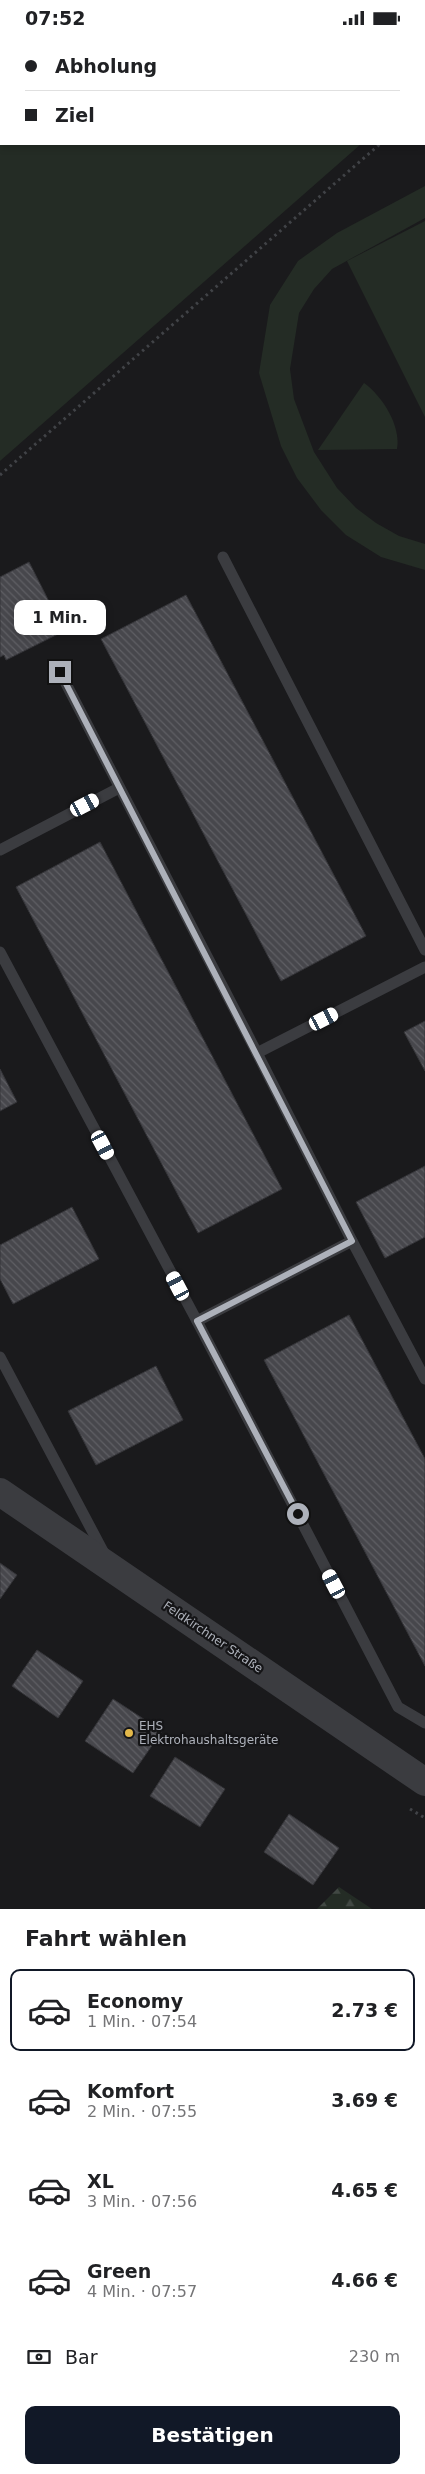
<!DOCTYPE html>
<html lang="de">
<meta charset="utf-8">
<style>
:root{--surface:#fff;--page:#f2f2f2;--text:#202124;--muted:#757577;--line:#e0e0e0;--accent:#111827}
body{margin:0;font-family:"DejaVu Sans",sans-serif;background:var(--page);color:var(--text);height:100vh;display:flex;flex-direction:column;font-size:19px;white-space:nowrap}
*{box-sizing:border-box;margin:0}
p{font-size:16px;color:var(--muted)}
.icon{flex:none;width:28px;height:28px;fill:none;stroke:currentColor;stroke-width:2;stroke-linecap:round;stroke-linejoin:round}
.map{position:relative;height:1874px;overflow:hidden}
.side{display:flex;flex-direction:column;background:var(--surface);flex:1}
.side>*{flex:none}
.hud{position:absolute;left:0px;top:0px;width:425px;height:110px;box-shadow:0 2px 8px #0003;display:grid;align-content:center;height:110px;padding:0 25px;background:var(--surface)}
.end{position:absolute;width:22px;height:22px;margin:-11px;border:6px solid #adb1ba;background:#111;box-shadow:0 0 0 2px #111}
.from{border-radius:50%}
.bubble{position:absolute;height:35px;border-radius:10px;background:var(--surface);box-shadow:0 2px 8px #0003;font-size:16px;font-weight:600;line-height:35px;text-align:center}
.car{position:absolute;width:15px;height:30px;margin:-15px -8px;border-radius:6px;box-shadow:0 0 4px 1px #0007;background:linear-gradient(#fff 24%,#345 0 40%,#fff 0 76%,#345 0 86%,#fff 0)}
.hud b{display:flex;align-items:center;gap:18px;height:48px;font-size:19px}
.hud b+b{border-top:1px solid var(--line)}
.hud i{width:12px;height:12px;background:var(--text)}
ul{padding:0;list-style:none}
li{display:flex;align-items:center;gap:15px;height:82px;margin:0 10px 8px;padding:0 15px;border:2px solid transparent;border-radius:10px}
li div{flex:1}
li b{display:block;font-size:19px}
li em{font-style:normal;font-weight:600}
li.selected{border-color:var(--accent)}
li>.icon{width:45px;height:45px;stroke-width:1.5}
h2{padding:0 25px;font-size:22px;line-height:60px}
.pay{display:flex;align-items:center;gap:12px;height:55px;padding:0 25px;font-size:19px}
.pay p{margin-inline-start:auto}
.primary-button{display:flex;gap:10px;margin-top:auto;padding:10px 25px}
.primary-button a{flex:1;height:58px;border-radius:10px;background:var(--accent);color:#fff;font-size:20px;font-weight:600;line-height:58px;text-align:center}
.status{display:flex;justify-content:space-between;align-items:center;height:35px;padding:0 25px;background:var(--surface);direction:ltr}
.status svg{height:14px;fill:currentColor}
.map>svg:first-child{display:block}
.grass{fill:#242c25}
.forest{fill:url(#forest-firs)}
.building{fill:url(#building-back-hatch);stroke:#343438}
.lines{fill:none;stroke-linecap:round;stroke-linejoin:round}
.path{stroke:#414347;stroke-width:3;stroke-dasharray:2.5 4;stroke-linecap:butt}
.service{stroke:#3b3c40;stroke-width:11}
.tertiary{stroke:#3b3c40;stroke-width:28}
.route{stroke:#adb1ba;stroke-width:6}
.poi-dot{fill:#e3b84a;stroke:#151517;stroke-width:2}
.labels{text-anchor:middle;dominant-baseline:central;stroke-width:4.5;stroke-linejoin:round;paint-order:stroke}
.street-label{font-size:12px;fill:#adb1ba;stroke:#151517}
.poi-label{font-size:12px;fill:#adb1ba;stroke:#151517;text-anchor:start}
</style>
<div class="status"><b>07:52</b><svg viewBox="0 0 49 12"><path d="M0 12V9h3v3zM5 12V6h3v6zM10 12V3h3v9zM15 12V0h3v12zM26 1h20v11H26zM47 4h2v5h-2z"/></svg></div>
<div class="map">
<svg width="425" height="1874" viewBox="0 0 425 1874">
<defs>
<pattern id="forest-firs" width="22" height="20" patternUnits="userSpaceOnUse" patternTransform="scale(1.25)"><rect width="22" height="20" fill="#242c25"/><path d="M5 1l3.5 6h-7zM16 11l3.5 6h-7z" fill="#414843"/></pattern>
<pattern id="building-back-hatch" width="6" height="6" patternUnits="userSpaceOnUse" patternTransform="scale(1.25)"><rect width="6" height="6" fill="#47474c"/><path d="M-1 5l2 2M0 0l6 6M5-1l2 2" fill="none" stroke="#5f5f64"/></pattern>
</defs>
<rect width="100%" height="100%" fill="#1a1a1c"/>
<!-- grass -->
<g class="grass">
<path d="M0 0H425V52L424 1H1V109H361L0 426Z"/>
<path d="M425 151V183L332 234 314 254 299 278 290 334 294 364 314 417 337 453 356 473 376 488 399 501 425 509V535L381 522 346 500 321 475 297 443 281 411 259 338 270 270 298 226 337 198Z"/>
<path d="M425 186V382L347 226Z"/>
<path d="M364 348C382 361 401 390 397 414L318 415Z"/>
</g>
<!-- forest -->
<path class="forest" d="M339 1852 372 1874H317Z"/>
<!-- building -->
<g class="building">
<path d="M29 527 64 596 6 625 4 620 0 622V542Z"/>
<path d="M186 560 366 901 281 946 101 604Z"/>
<path d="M100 807 282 1154 198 1198 16 852Z"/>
<path d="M425 986V1036L404 997Z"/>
<path d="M0 1034 17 1067 0 1076Z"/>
<path d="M425 1131V1202L385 1223 356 1167Z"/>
<path d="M72 1172 99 1224 13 1269 0 1244V1210Z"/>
<path d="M349 1280 425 1424V1631L264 1325Z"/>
<path d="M156 1331 183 1385 96 1430 68 1376Z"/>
<path d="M0 1528 17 1540 0 1564Z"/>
<path d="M37 1615 83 1646 58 1683 12 1651Z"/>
<path d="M113 1664 162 1696 133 1738 85 1706Z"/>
<path d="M175 1722 225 1754 200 1792 150 1761Z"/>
<path d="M289 1779 339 1813 313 1850 264 1817Z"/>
</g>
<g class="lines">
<!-- path -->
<g class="path">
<path d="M424 70 425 69"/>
<path d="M0 440 380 109"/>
<path d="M410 1774 425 1783"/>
</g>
<!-- service -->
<g class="service">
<path d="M223 522 425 915"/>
<path d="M60 637 257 1018"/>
<path d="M0 815 119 753"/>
<path d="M0 917 197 1286"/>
<path d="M425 932 257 1018 352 1206 425 1344"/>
<path d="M352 1206 197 1286 398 1672 425 1688"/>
<path d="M0 1322 105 1520"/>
</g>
<!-- tertiary -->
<path class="tertiary" d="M0 1457 425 1747"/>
</g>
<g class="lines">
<!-- route -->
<path class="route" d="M60 637 352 1206 197 1286 298 1479"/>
</g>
<!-- markers -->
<circle class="poi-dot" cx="129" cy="1698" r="5"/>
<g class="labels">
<!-- street labels -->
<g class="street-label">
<text transform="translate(213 1602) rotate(34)">Feldkirchner Straße</text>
</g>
<!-- poi labels -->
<g class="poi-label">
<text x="139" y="1691">EHS<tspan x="139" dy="14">Elektrohaushaltsgeräte</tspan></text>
</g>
</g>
</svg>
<i class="end from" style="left:298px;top:1479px"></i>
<i class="end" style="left:60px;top:637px"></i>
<div class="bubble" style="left:14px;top:565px;width:92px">1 Min.</div>
<i class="car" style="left:85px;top:770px;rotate:62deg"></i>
<i class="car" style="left:324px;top:984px;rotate:63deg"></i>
<i class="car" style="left:103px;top:1110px;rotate:152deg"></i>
<i class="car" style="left:178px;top:1251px;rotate:332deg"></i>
<i class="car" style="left:334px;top:1549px;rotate:332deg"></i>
<div class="hud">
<b><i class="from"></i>Abholung</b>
<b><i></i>Ziel</b>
</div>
</div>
<section class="side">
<h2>Fahrt wählen</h2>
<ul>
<li class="selected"><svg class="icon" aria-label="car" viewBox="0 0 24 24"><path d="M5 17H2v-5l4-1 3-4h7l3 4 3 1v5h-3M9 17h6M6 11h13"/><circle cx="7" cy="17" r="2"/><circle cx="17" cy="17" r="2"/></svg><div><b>Economy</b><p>1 Min. · 07:54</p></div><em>2.73 €</em></li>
<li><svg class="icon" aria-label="car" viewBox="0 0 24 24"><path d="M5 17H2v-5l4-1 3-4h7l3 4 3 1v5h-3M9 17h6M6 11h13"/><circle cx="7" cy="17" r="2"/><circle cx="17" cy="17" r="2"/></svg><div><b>Komfort</b><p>2 Min. · 07:55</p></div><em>3.69 €</em></li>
<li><svg class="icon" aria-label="car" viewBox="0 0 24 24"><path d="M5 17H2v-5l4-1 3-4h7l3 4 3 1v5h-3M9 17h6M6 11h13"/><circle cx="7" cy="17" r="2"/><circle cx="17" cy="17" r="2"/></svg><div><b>XL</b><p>3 Min. · 07:56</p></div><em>4.65 €</em></li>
<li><svg class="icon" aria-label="car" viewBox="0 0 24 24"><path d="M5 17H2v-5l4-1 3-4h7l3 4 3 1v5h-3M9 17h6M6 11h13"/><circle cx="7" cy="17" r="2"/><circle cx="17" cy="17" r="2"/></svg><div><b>Green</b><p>4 Min. · 07:57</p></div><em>4.66 €</em></li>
</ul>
<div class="pay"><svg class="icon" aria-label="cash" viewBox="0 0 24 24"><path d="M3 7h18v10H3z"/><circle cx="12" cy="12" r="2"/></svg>Bar<p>230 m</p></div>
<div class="primary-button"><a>Bestätigen</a></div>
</section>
